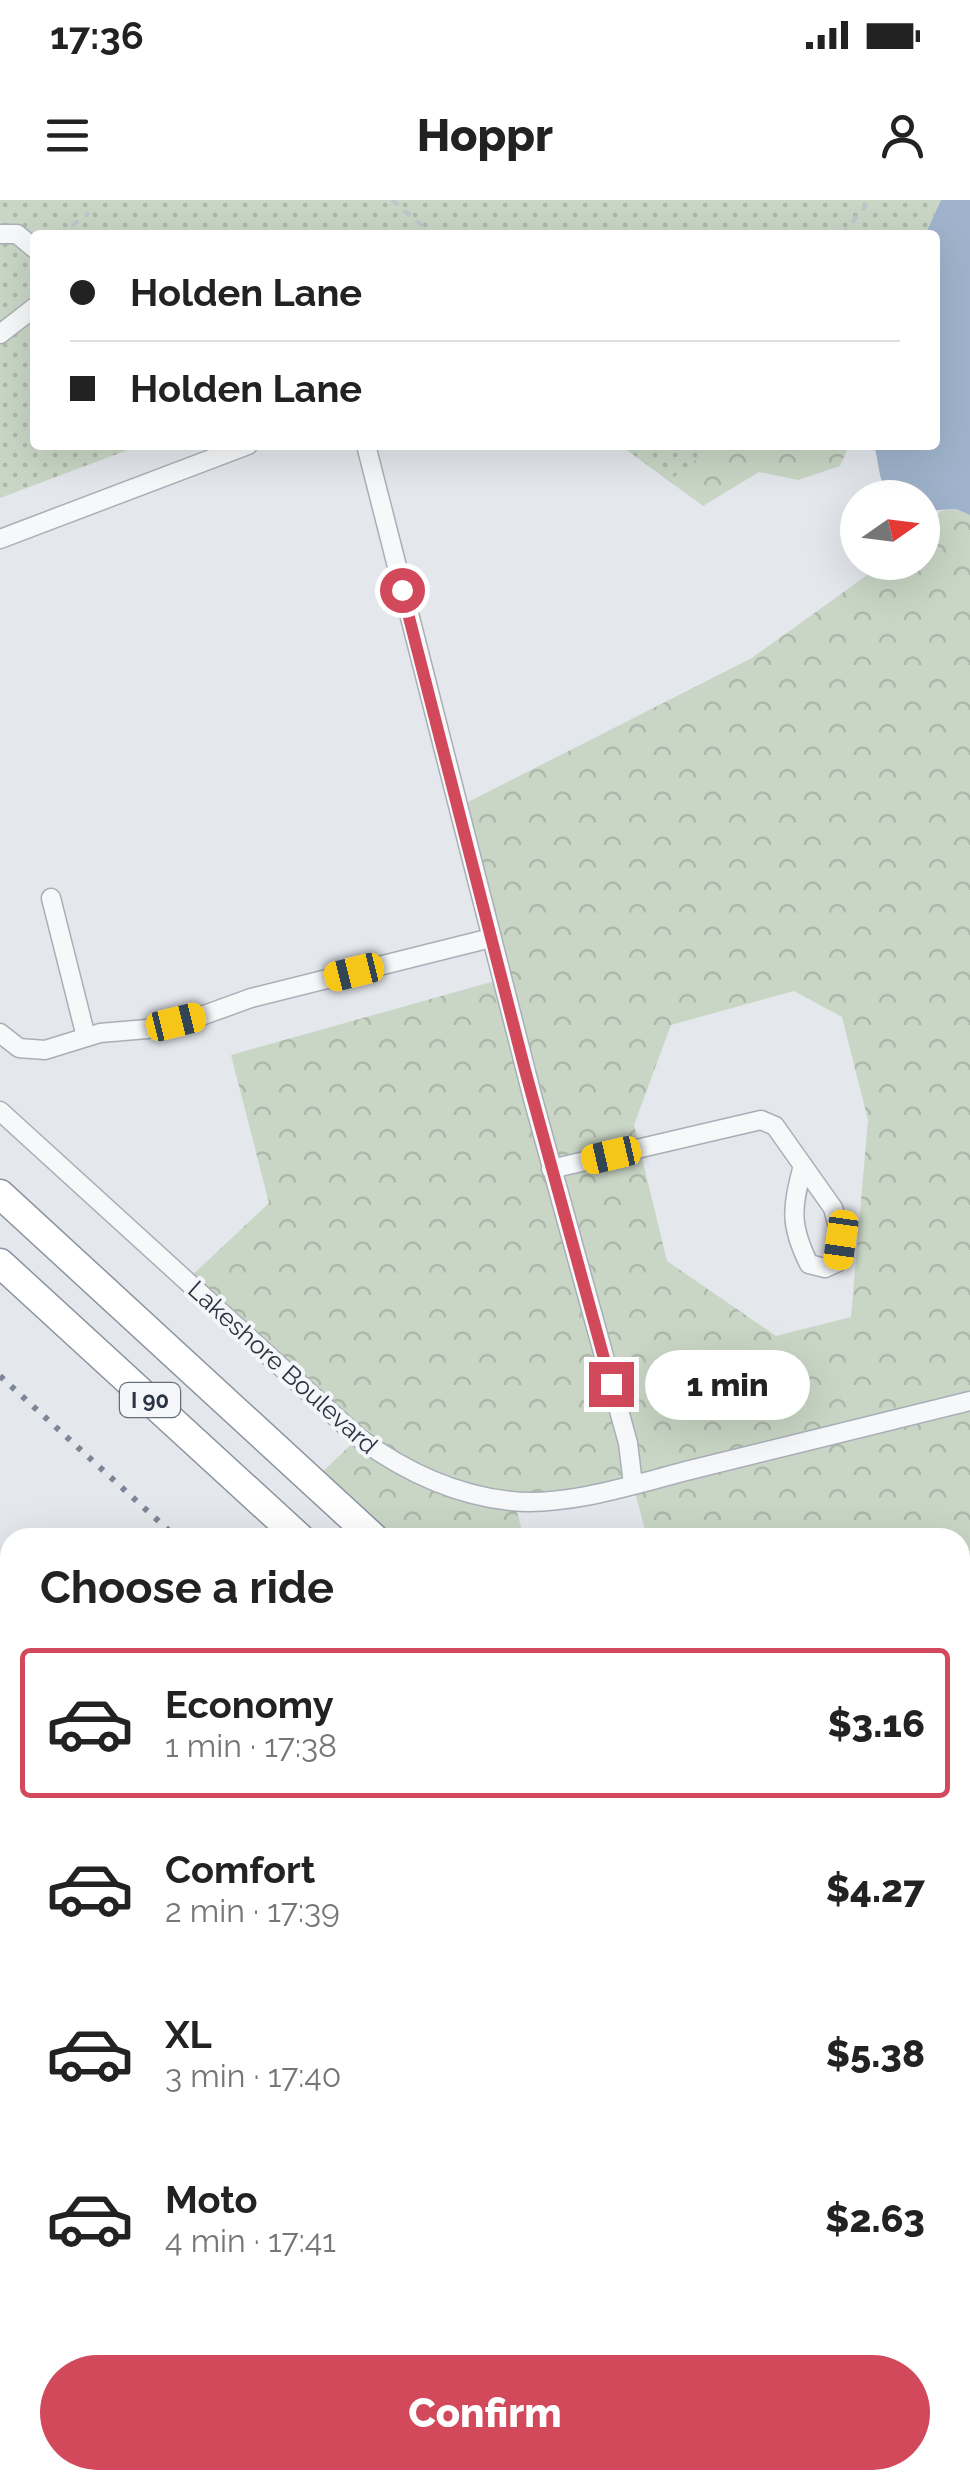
<!DOCTYPE html>
<meta charset="utf-8">
<style>
:root{--surface:#fff;--page:#f2f2f2;--text:#222;--muted:#767676;--line:#e0e0e0;--accent:#d1495b}
body{margin:0;font-family:Raleway,sans-serif;background:var(--page);color:var(--text);height:100vh;display:flex;flex-direction:column;font-size:38px;white-space:nowrap}
*{box-sizing:border-box;margin:0}
p{font-size:32px;color:var(--muted)}
.icon{flex:none;width:55px;height:55px;fill:none;stroke:currentColor;stroke-width:2;stroke-linecap:round;stroke-linejoin:round}
.map{position:relative;flex:1;overflow:hidden}
.drawer{position:absolute;left:0px;top:1328px;width:970px;height:962px;display:flex;flex-direction:column;background:var(--surface);border-radius:30px 30px 0 0;box-shadow:0 10px 40px #0002}
.drawer>*{flex:none}
.top-card{position:absolute;left:30px;top:30px;width:910px;height:220px;border-radius:10px;box-shadow:0 10px 40px #0002;display:grid;align-content:center;height:220px;padding:0 40px;background:var(--surface)}
.needle{width:65px;rotate:76deg}
.fabs{position:absolute;left:840px;top:280px;display:grid;gap:20px}
.fabs a{display:grid;place-items:center;width:100px;height:100px;border-radius:50%;background:var(--surface);box-shadow:0 10px 40px #0002;font-size:50px}
.end{position:absolute;width:45px;height:45px;margin:-22px;border:12px solid #d1495b;background:#fff;box-shadow:0 0 0 5px #fff}
.from{border-radius:50%}
.bubble{position:absolute;height:70px;border-radius:35px;background:var(--surface);box-shadow:0 10px 40px #0002;font-size:32px;font-weight:800;line-height:70px;text-align:center}
.car{position:absolute;width:30px;height:60px;margin:-30px -15px;border-radius:12px;box-shadow:0 0 8px 2px #0007;background:linear-gradient(#f5c518 24%,#345 0 40%,#f5c518 0 76%,#345 0 86%,#f5c518 0)}
.top-card b{display:flex;align-items:center;gap:35px;height:95px;font-size:38px}
.top-card b+b{border-top:2px solid var(--line)}
.top-card i{width:25px;height:25px;background:var(--text)}
ul{padding:0;list-style:none}
li{display:flex;align-items:center;gap:30px;height:150px;margin:0 20px 15px;padding:0 20px;border:5px solid transparent;border-radius:10px}
li div{flex:1}
li b{display:block;font-size:38px}
li em{font-style:normal;font-weight:800}
li.selected{border-color:var(--accent)}
li>.icon{width:90px;height:90px;stroke-width:1.5}
h2{padding:0 40px;font-size:45px;line-height:120px}
.action{display:flex;gap:20px;margin-top:auto;padding:20px 40px}
.action a{flex:1;height:115px;border-radius:60px;background:var(--accent);color:#fff;font-size:40px;font-weight:800;line-height:115px;text-align:center}
.status{display:flex;justify-content:space-between;align-items:center;height:70px;padding:0 50px;background:var(--surface);direction:ltr}
.status svg{height:28px;fill:currentColor}
header{display:flex;justify-content:space-between;align-items:center;height:130px;padding:0 40px;background:var(--surface);font-size:45px;font-weight:800}
.map>svg:first-child{display:block}
.forest{fill:url(#forest-crowns);fill-rule:evenodd}
.park{fill:url(#park-dots)}
.water{fill:#9fb4cc}
.lines{fill:none;stroke-linecap:round;stroke-linejoin:round}
.minor-casing{stroke:#a9aeb7;stroke-width:21}
.highway-casing{stroke:#8b94a3;stroke-width:31}
.path{stroke:#c2c5cb;stroke-width:4;stroke-dasharray:8 8;stroke-linecap:butt}
.minor{stroke:#f7f8fa;stroke-width:18}
.highway{stroke:#fff;stroke-width:28}
.rail{stroke:#7d8696;stroke-width:6;stroke-dasharray:5 10;stroke-linecap:butt}
.route{stroke:#d1495b;stroke-width:12}
.labels{text-anchor:middle;dominant-baseline:central;stroke-width:8;stroke-linejoin:round;paint-order:stroke}
.shield{fill:#f4f6f9;stroke:#676e7b;stroke-width:2.5}
.shield-label{font-size:22px;font-weight:bold;fill:#2b3445}
.street-label{font-size:25px;fill:#2b3445;stroke:#f4f6f9}
</style>
<div class="status"><b>17:36</b><svg viewBox="0 0 49 12"><path d="M0 12V9h3v3zM5 12V6h3v6zM10 12V3h3v9zM15 12V0h3v12zM26 1h20v11H26zM47 4h2v5h-2z"/></svg></div>
<header><svg class="icon" aria-label="menu" viewBox="0 0 24 24"><path d="M4 6h16M4 12h16M4 18h16"/></svg>Hoppr<svg class="icon" aria-label="person" viewBox="0 0 24 24"><circle cx="12" cy="8" r="4"/><path d="M4 21q1-7 8-7t8 7"/></svg></header>
<div class="map">
<svg width="970" height="2289" viewBox="0 0 970 2289">
<defs>
<pattern id="forest-crowns" width="20" height="18" patternUnits="userSpaceOnUse" patternTransform="scale(2.5)"><rect width="20" height="18" fill="#c9d6c5"/><path d="M2 6a3 3 0 1 1 6 0M12 15a3 3 0 1 1 6 0" fill="none" stroke="#adb8ab"/></pattern>
<pattern id="park-dots" width="8" height="8" patternUnits="userSpaceOnUse" patternTransform="scale(2.5)"><rect width="8" height="8" fill="#c9d6c5"/><path d="M2 2h.1M6 6h.1" fill="none" stroke="#adb8ab" stroke-width="1.8" stroke-linecap="round"/></pattern>
</defs>
<rect width="100%" height="100%" fill="#e4e7ec"/>
<!-- forest -->
<g class="forest">
<path d="M620 245H849L840 266 798 280 759 272 703 306Z"/>
<path d="M956 309 970 315V1714L960 1717V1503L966 1499 960 1489V1338L647 1337 633 1285 514 1302 524 1337H374L313 1281 358 1238 186 1081 269 1003 231 855 502 779 458 607 752 458 884 363 922 362 923 329 941 311ZM794 791 842 817 868 920 851 1117 776 1136 667 1061 634 925 671 825Z"/>
</g>
<!-- park -->
<g class="park">
<path d="M0 0H941L925 35H35V245H141L0 298Z"/>
<path d="M620 245H715L669 281Z"/>
</g>
<!-- water -->
<path class="water" d="M941 0H970V315L956 309 923 311 922 298C874 298 884 282 874 245H935V35H925Z"/>
<g class="lines">
<defs>
<g id="minor">
<path d="M0 34H17L35 49"/>
<path d="M0 134 35 107"/>
<path d="M366 245 533 899 628 1243 633 1284"/>
<path d="M0 339 248 245"/>
<path d="M51 698 86 837"/>
<path d="M0 833 19 848 45 850 100 833 147 829 204 815 251 798 491 738"/>
<path d="M0 911 359 1238C404 1271 453 1295 511 1301 566 1307 636 1284 690 1270 783 1247 877 1224 970 1201"/>
<path d="M551 969 761 920 775 926 833 1008 841 1039 838 1062 825 1068 809 1064C789 1024 792 1008 803 965"/>
<path d="M0 1417 10 1431"/>
<path d="M0 1474 10 1469"/>
<path d="M0 1688 10 1684"/>
<path d="M960 1717 970 1714"/>
<path d="M0 1988 10 1985"/>
<path d="M960 2272 970 2281"/>
<path d="M254 2280 256 2289"/>
<path d="M202 2289 239 2280"/>
</g>
<g id="highway">
<path d="M0 994 374 1338"/>
<path d="M0 1063 300 1338"/>
<path d="M960 1875 970 1884"/>
<path d="M960 1942 970 1951"/>
</g>
</defs>
<!-- minor casing -->
<use href="#minor" class="minor-casing"/>
<!-- highway casing -->
<use href="#highway" class="highway-casing"/>
<!-- path -->
<g class="path">
<path d="M392 0 433 35"/>
<path d="M59 35 89 13"/>
<path d="M842 35 870 0"/>
</g>
<!-- minor -->
<use href="#minor" class="minor"/>
<!-- highway -->
<use href="#highway" class="highway"/>
<!-- rail -->
<g class="rail">
<path d="M0 1176 177 1338"/>
<path d="M960 2056 970 2065"/>
</g>
</g>
<g class="lines">
<!-- route -->
<path class="route" d="M402 390 525 870 611 1184"/>
</g>
<g class="labels">
<!-- shield labels -->
<rect class="shield" x="120" y="1183" width="60" height="34" rx="8"/>
<g class="shield-label">
<text x="150" y="1200">I 90</text>
</g>
<!-- street labels -->
<g class="street-label">
<text transform="translate(283 1167) rotate(42)">Lakeshore Boulevard</text>
</g>
</g>
</svg>
<div class="fabs">
<a><svg class="needle" viewBox="-14 -14 28 28"><path d="M0-13l5 13h-10z" fill="#e53935"/><path d="M0 13l5-13h-10z" fill="#767676"/></svg></a>
</div>
<i class="end from" style="left:402px;top:390px"></i>
<i class="end" style="left:611px;top:1184px"></i>
<div class="bubble" style="left:645px;top:1150px;width:165px">1 min</div>
<i class="car" style="left:354px;top:772px;rotate:256deg"></i>
<i class="car" style="left:176px;top:822px;rotate:76deg"></i>
<i class="car" style="left:611px;top:955px;rotate:257deg"></i>
<i class="car" style="left:841px;top:1040px;rotate:188deg"></i>
<div class="top-card">
<b><i class="from"></i>Holden Lane</b>
<b><i></i>Holden Lane</b>
</div>
<section class="drawer">
<h2>Choose a ride</h2>
<ul>
<li class="selected"><svg class="icon" aria-label="car" viewBox="0 0 24 24"><path d="M5 17H2v-5l4-1 3-4h7l3 4 3 1v5h-3M9 17h6M6 11h13"/><circle cx="7" cy="17" r="2"/><circle cx="17" cy="17" r="2"/></svg><div><b>Economy</b><p>1 min · 17:38</p></div><em>$3.16</em></li>
<li><svg class="icon" aria-label="car" viewBox="0 0 24 24"><path d="M5 17H2v-5l4-1 3-4h7l3 4 3 1v5h-3M9 17h6M6 11h13"/><circle cx="7" cy="17" r="2"/><circle cx="17" cy="17" r="2"/></svg><div><b>Comfort</b><p>2 min · 17:39</p></div><em>$4.27</em></li>
<li><svg class="icon" aria-label="car" viewBox="0 0 24 24"><path d="M5 17H2v-5l4-1 3-4h7l3 4 3 1v5h-3M9 17h6M6 11h13"/><circle cx="7" cy="17" r="2"/><circle cx="17" cy="17" r="2"/></svg><div><b>XL</b><p>3 min · 17:40</p></div><em>$5.38</em></li>
<li><svg class="icon" aria-label="car" viewBox="0 0 24 24"><path d="M5 17H2v-5l4-1 3-4h7l3 4 3 1v5h-3M9 17h6M6 11h13"/><circle cx="7" cy="17" r="2"/><circle cx="17" cy="17" r="2"/></svg><div><b>Moto</b><p>4 min · 17:41</p></div><em>$2.63</em></li>
</ul>
<div class="action"><a>Confirm</a></div>
</section>
</div>
